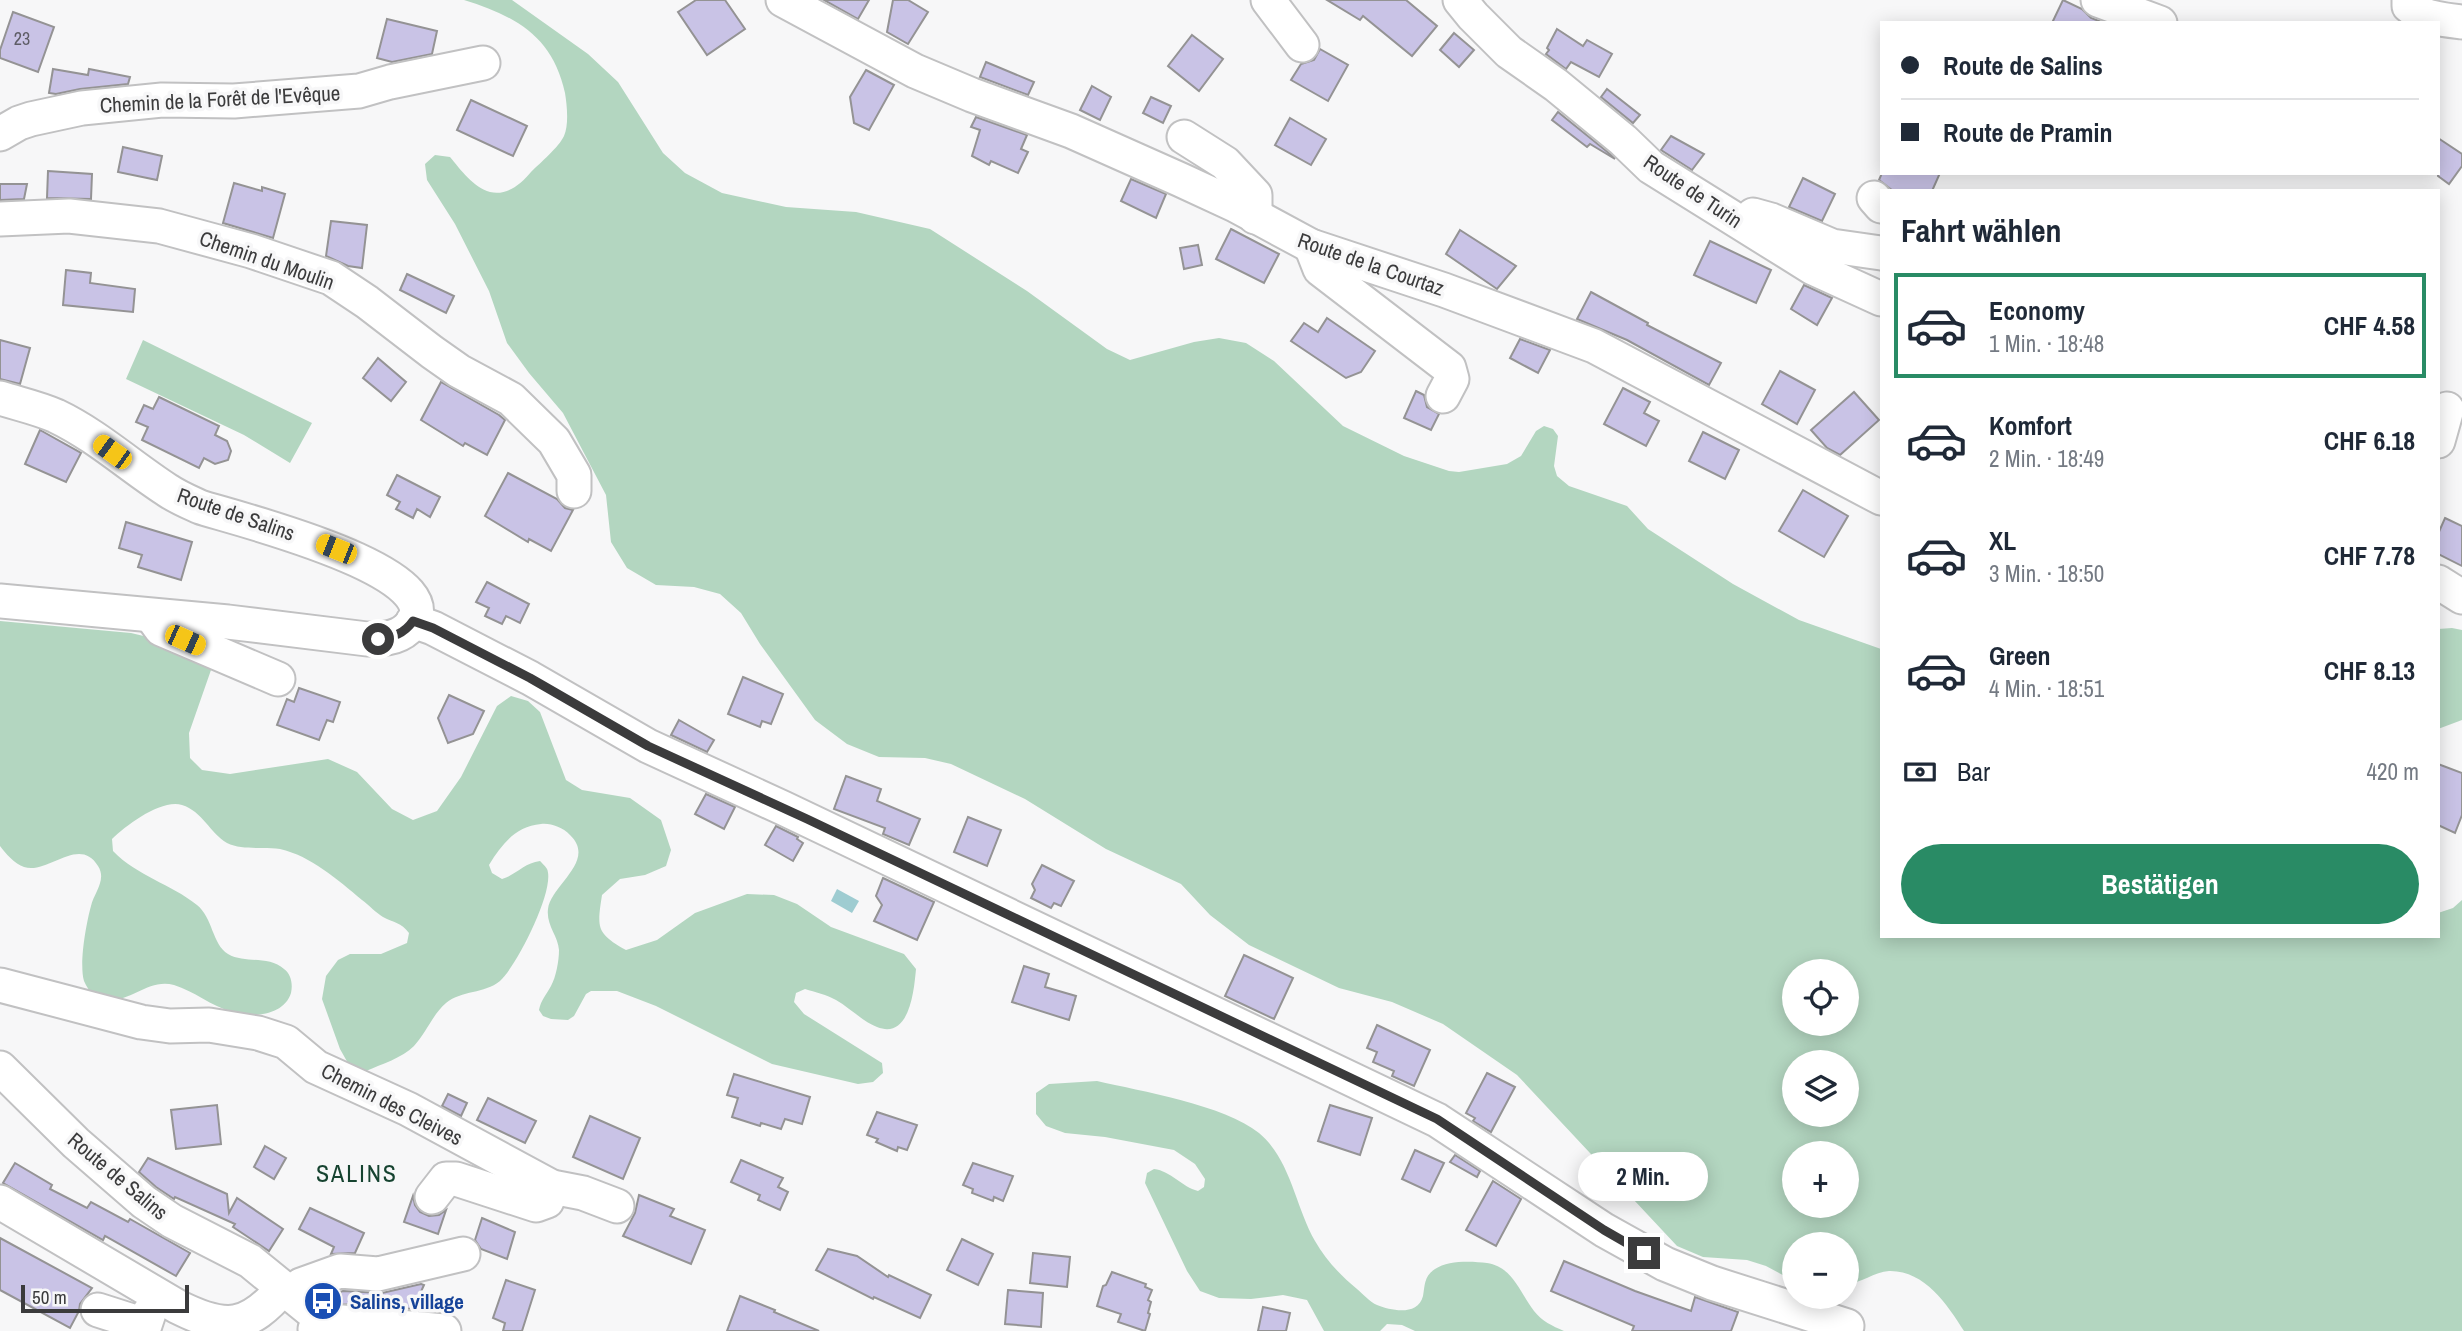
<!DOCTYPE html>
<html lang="de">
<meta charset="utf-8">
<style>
:root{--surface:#fff;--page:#f2f2f3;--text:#1f2937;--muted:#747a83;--line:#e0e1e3;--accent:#298b65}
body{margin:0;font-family:"Archivo Narrow",sans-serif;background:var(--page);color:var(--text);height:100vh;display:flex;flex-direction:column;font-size:26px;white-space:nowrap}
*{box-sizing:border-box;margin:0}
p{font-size:23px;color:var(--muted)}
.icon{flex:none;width:38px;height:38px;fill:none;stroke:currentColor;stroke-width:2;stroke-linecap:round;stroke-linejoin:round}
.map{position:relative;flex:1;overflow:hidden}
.drawer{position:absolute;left:1880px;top:189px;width:560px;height:749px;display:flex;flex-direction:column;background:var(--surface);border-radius:0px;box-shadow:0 4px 18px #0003}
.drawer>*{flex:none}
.guide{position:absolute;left:1880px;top:21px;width:560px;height:154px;border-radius:0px;box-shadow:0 4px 18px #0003;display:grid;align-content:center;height:154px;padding:0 21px;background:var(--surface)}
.buttons{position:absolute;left:1782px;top:959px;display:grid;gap:14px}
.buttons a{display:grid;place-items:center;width:77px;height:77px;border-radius:50%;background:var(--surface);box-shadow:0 4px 18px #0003;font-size:35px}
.scale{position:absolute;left:21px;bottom:18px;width:168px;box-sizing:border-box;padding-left:7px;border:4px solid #3b3b3c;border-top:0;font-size:19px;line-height:24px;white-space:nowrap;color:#3b3b3c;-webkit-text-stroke:5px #f7f7f8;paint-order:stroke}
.end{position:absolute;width:32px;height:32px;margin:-16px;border:9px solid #3b3b3c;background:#fff;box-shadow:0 0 0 4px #fff}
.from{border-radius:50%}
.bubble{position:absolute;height:49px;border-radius:24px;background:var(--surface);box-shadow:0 4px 18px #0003;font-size:23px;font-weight:700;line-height:49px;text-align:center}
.car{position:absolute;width:21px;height:42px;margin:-21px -10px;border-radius:9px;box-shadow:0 0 5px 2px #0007;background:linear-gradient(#f5c518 24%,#345 0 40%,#f5c518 0 76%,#345 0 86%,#f5c518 0)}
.guide b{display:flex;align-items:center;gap:24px;height:66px;font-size:26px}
.guide b+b{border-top:2px solid var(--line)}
.guide i{width:18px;height:18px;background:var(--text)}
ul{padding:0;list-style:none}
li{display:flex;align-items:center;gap:21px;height:105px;margin:0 14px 10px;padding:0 7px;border:4px solid transparent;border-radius:0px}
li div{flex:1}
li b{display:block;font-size:26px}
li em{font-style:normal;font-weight:700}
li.active{border-color:var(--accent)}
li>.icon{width:63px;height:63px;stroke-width:1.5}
h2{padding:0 21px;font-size:32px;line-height:84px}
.pay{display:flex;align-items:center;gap:18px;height:77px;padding:0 21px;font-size:26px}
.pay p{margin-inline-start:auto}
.cta{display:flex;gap:14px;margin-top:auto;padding:14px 21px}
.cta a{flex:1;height:80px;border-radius:42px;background:var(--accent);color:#fff;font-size:28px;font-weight:700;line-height:80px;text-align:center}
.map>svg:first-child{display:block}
.green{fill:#b3d6c0;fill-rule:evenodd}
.water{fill:#9eccd1}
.building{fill:#c9c3e6;stroke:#949394;stroke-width:2}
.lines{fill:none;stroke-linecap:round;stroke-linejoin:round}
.minor-casing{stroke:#c1c1c2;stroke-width:37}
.minor{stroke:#fff;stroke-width:33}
.route{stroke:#3b3b3c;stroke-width:9}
.labels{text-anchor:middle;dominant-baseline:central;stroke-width:7;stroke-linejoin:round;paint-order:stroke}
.number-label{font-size:18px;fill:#5e5d66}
.street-label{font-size:21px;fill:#3b3b3c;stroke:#f7f7f8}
.transit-label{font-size:21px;font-weight:bold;fill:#164399;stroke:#f7f7f8;text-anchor:start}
.quarter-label{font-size:24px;letter-spacing:2px;fill:#164330;stroke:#f7f7f8}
</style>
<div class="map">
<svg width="2462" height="1331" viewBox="0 0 2462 1331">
<rect width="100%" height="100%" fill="#f7f7f8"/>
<!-- green -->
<g class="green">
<path d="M464 0H512L588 54 618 82 663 153 685 173 722 193 786 207 856 212 930 229 1027 291 1107 349 1130 360 1194 342 1219 338 1246 343 1274 361 1343 426 1404 456 1449 471 1459 472 1507 464 1521 456 1536 431 1544 426 1553 429 1558 436 1554 466 1557 476 1569 486 1627 506 1648 529 1733 584 1799 620 1881 649V936H2438V913L2453 908 2462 900V1331H1964C1947 1304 1924 1270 1889 1271 1875 1272 1860 1283 1846 1285V1244H1794V1281L1766 1266 1747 1260 1703 1257 1677 1246 1517 1075 1443 1024 1392 1002 1339 988 1249 945 1210 915 1181 884 1106 849 1025 799 951 764 925 758 879 757 847 744 815 720 760 644 741 613 720 594 694 587 656 585 627 568 611 542 606 495 563 413 529 373 507 343 489 291 455 224 427 180 425 164 435 155 450 157C460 169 474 188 490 192 507 196 521 184 531 172 540 163 559 147 564 136 569 125 567 105 565 93 553 37 516 16 464 0ZM1794 971H1846V1024H1794ZM1794 1062H1846V1115H1794ZM1794 1153H1846V1206H1794Z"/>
<path d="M143 340 312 423 290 463 244 435 126 379Z"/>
<path d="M0 621 131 633 194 648 209 662 211 670 189 733 190 758 202 770 230 774 328 759 357 772 392 809 413 820 437 811 461 777 497 706 511 696 528 701 540 712 566 780 582 790 630 798 661 820 671 850 666 866 645 875 620 879 602 895C597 928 596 933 626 950L657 940 695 913 747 894 774 895 797 904 831 927 904 954 916 969C914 990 910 1040 877 1027 862 1021 850 1008 836 1000 827 995 815 992 805 989L796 993 794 1002 804 1014 882 1063 883 1073 873 1082 858 1084 772 1064 656 1006 617 991H591L586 994 574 1016 568 1020 551 1019 543 1016 539 1010C541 1000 546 995 551 986 556 977 559 961 559 950 558 936 546 925 548 909 551 885 597 861 570 835 562 827 551 823 541 824 516 826 502 844 489 865L492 873 502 879C516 875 524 863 540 861 541 862 547 868 547 869 556 889 516 967 500 981 484 994 462 990 446 1003 433 1014 426 1033 414 1046 402 1058 382 1064 366 1071L349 1065 340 1049 322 999 326 976 338 960 350 954H381L407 943 409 933C401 922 394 923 383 917 376 913 369 905 362 900 338 880 311 856 280 849 264 846 243 851 227 843 210 833 202 811 182 805 161 799 127 825 112 839L113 851C137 876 171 884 197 905 213 918 212 944 228 954 245 964 269 955 284 969 291 974 293 984 291 993 284 1016 251 1018 232 1012 211 1006 194 991 174 985 149 978 131 1002 108 1000 103 999 97 996 92 995 90 991 86 986 84 981 79 964 86 924 91 906 94 893 107 880 98 866 79 835 48 875 24 867 15 864 5 853 0 846Z"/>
<path d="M2452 628 2462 630V720L2438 729V629Z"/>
<path d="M1097 1081C1140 1091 1225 1105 1259 1133 1291 1160 1295 1206 1315 1241 1325 1259 1341 1276 1357 1289 1363 1294 1370 1302 1377 1305 1392 1311 1418 1316 1423 1296 1425 1285 1424 1276 1435 1269 1448 1260 1472 1261 1487 1263 1513 1267 1520 1293 1534 1311 1542 1321 1552 1326 1564 1331H1415L1402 1325 1387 1324 1380 1331H1324L1307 1300 1283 1295 1251 1299 1219 1298 1200 1291 1187 1271 1145 1183 1147 1173 1154 1169C1171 1171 1182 1187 1198 1191L1204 1187 1205 1179 1195 1164 1174 1150 1105 1137 1065 1133 1046 1126 1036 1114V1093L1049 1084Z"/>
</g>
<!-- water -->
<path class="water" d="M837 889 859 901 852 913 831 901Z"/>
<!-- building -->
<g class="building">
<path d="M696 0H725L745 29 707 55 678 12Z"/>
<path d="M824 0H869L858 19Z"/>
<path d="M893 0H908L928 12 908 44 887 32Z"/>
<path d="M1327 0H1406L1437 26 1412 56 1363 16 1360 20Z"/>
<path d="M2063 0 2082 9 2091 18 2104 23H2052Z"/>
<path d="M13 12 54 27 38 72 0 58V50Z"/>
<path d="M387 19 437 31 432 54 392 62 377 58Z"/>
<path d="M1557 29 1583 46 1587 40 1612 54 1599 77 1571 62 1566 69 1546 54 1549 50 1547 48Z"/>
<path d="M1454 33 1474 50 1459 67 1440 50Z"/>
<path d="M1192 35 1223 59 1199 91 1168 66Z"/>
<path d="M1320 49 1348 65 1328 101 1291 80 1301 64 1314 60Z"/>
<path d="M986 62 1034 82 1028 95 980 77Z"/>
<path d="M53 69 88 75 89 69 130 77 128 84 80 89 56 94 49 93Z"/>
<path d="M866 70 894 85 869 130 854 123 850 97Z"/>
<path d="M1092 86 1111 97 1100 120 1080 110Z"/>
<path d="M1607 89 1640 115 1633 123 1601 97Z"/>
<path d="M1151 97 1171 106 1163 123 1143 113Z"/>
<path d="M471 100 527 126 513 156 457 130Z"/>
<path d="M1558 112 1610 154 1615 159 1590 144 1587 147 1552 120Z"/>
<path d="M976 117 1027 135 1021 149 1028 152 1018 173 991 161 989 165 972 156 980 130 971 127Z"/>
<path d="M1290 118 1326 139 1311 165 1275 145Z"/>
<path d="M1671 136 1704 154 1692 170 1661 150Z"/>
<path d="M2438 138 2462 154V166L2449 184 2438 176Z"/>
<path d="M123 147 162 156 157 180 118 172Z"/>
<path d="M48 171 92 174 91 199 47 198Z"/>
<path d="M1882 173H1940L1932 191H1893L1879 180Z"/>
<path d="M1803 178 1835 194 1822 221 1789 207Z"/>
<path d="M1131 179 1166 194 1156 218 1121 201Z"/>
<path d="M234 183 262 191V187L285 194 273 238 223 223Z"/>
<path d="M0 184H27L24 199 0 200Z"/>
<path d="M331 221 367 225 362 268 348 266 326 256Z"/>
<path d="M1231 229 1279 254 1264 283 1216 259Z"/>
<path d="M1460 230 1516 266 1497 289 1446 254Z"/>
<path d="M1710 241 1771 270 1756 303 1694 275Z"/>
<path d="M1198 245 1202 265 1184 269 1180 248Z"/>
<path d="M66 270 91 273 90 283 135 289 133 312 63 305Z"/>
<path d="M407 274 454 296 446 313 400 290Z"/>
<path d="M1804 285 1832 298 1817 325 1791 309Z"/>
<path d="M1591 292 1648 323 1647 325 1721 363 1709 385 1627 340 1577 319Z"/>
<path d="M1327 318 1375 351 1361 372 1346 378 1291 341 1304 323 1318 332Z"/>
<path d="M1520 339 1550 350 1538 373 1510 358Z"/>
<path d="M0 340 30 348 20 384 0 379Z"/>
<path d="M378 358 406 382 391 401 363 378Z"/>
<path d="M1780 371 1815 390 1797 424 1762 404Z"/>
<path d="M441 382 499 415 505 420 487 455 465 443 463 446 421 420Z"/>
<path d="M1623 388 1650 402 1644 413 1659 421 1646 446 1604 424Z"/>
<path d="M1416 391 1424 395 1427 407 1439 414 1431 430 1404 418Z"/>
<path d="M1854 392 1879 420 1840 455 1827 448 1811 430Z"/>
<path d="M159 397 219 426 215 435 227 441 231 451 228 460 215 464 204 458 199 468 142 440 148 427 136 422 144 405 153 409Z"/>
<path d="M40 430 81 453 66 482 25 464Z"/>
<path d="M1703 432 1739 450 1725 479 1689 461Z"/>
<path d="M508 473 557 499 565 508 573 510 551 551 529 539 528 542 485 516Z"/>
<path d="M397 475 440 497 430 517 417 509 413 518 396 509 400 502 387 495Z"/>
<path d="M1803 490 1848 516 1824 557 1779 531Z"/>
<path d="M2445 518 2462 526V566L2438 554V534Z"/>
<path d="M126 522 192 542 181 580 138 567 142 555 119 548Z"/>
<path d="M487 582 529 604 520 623 506 616 502 624 485 616 489 608 476 602Z"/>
<path d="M743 677 783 694 771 724 762 721 760 727 728 714Z"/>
<path d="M299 688 340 702 333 722 327 720 319 740 277 725 287 699 294 702Z"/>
<path d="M449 695 484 711 473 734 448 743 438 718Z"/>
<path d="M679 720 714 740 707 752 671 735Z"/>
<path d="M2438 764 2462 773V815L2455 833 2438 825Z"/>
<path d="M846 776 881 789 877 801 920 819 909 845 883 834 885 828 834 809Z"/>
<path d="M706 794 735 807 724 829 695 814Z"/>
<path d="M968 817 1001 830 987 866 954 852Z"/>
<path d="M776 826 798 837 797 839 803 843 793 861 765 845Z"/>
<path d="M1042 865 1074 881 1061 906 1054 903 1051 908 1031 898 1035 890 1032 884Z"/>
<path d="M883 878 934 902 917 940 874 921 882 905 876 896Z"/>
<path d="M1244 955 1293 978 1274 1019 1225 996Z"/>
<path d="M1024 966 1049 974 1045 987 1076 996 1069 1020 1012 1002Z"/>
<path d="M1377 1025 1430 1050 1414 1086 1392 1076 1394 1071 1373 1062 1377 1052 1367 1048Z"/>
<path d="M1487 1073 1515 1087 1491 1132 1473 1121 1475 1118 1466 1113Z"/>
<path d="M734 1074 810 1097 802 1124 785 1119 781 1129 761 1123 760 1126 732 1117 738 1098 727 1095Z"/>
<path d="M448 1094 467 1103 461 1116 442 1106Z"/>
<path d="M488 1098 536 1121 525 1143 477 1120Z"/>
<path d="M217 1105 221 1144 176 1149 171 1110Z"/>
<path d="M1330 1105 1372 1118 1360 1155 1318 1141Z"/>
<path d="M877 1112 917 1125 907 1150 898 1147 897 1151 876 1142 878 1139 867 1135Z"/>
<path d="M590 1116 640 1138 623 1179 573 1157Z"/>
<path d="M265 1146 286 1158 274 1179 254 1167Z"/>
<path d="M1415 1150 1444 1163 1430 1192 1402 1179Z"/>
<path d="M1455 1155 1480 1171 1477 1177 1450 1162Z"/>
<path d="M148 1158 227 1194 229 1213 237 1198 283 1229 269 1251 233 1227 235 1224 175 1197 174 1199 156 1187 139 1172Z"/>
<path d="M741 1160 783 1178 778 1187 788 1192 780 1210 758 1200 760 1195 731 1182Z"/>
<path d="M15 1163 52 1185 50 1189 87 1208 91 1202 128 1222 130 1219 190 1253 176 1276 105 1236 103 1240 3 1183Z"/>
<path d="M973 1163 1013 1176 1003 1201 994 1197 993 1201 972 1193 973 1189 963 1185Z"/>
<path d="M1493 1181 1521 1199 1496 1246 1466 1230Z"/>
<path d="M639 1195 674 1209 670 1216 705 1230 691 1264 623 1236 635 1213Z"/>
<path d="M413 1196 415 1205 420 1212 429 1216 439 1215 446 1210 438 1234 404 1222Z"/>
<path d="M310 1208 364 1233 355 1253 331 1254 334 1247 299 1229Z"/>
<path d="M482 1218 515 1232 507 1259 481 1249 475 1240Z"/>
<path d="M0 1238 92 1288 80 1304 79 1311 70 1328 0 1290Z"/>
<path d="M962 1239 993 1254 978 1285 947 1270Z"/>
<path d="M828 1249 857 1256 888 1277 889 1275 931 1295 920 1318 874 1297 873 1299 816 1270Z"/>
<path d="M1033 1253 1070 1257 1067 1287 1030 1283Z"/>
<path d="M1564 1261 1635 1291 1691 1311 1695 1297 1738 1312 1731 1331H1632L1634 1326 1551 1291Z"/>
<path d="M1112 1272 1146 1284 1145 1287 1152 1290 1148 1300 1151 1302 1148 1313 1150 1314 1145 1331 1118 1322 1121 1314 1097 1306 1103 1286 1106 1285Z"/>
<path d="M506 1280 535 1290 522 1331H503L505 1323 493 1318Z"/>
<path d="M421 1284 424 1285 413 1309 367 1305 361 1302V1304L334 1305 331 1302 334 1294 343 1291 382 1293Z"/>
<path d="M1008 1290 1043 1293 1041 1327 1005 1324Z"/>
<path d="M740 1296 775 1310 774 1312 819 1331H727Z"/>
<path d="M1263 1307 1290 1313 1286 1331H1258Z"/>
</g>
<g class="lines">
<defs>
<g id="minor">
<path d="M783 0 915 71 972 95 1071 131 1181 180 1235 205 1311 246 1444 290 1594 346 1881 498"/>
<path d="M1268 0 1302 45"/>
<path d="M1460 0 1473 16 1509 52 1556 85 1623 140 1651 167 1813 268 1881 299"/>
<path d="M2098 0 2160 23"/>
<path d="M2409 0V6C2422 18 2445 20 2462 22"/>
<path d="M0 134 19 123 31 119 82 108 162 100 234 101 359 91 390 82 483 63"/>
<path d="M1184 137 1225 163 1255 195V217"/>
<path d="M1874 198 1881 206"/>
<path d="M1753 215 1771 220 1832 246 1881 253"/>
<path d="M0 219 69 216 159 226 251 251 331 278 367 302 432 352 459 371 511 399 554 441 574 475V491"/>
<path d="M1311 246 1320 269 1449 368 1452 379 1443 396"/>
<path d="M0 398C19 404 38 408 56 416 96 435 130 466 167 490 177 497 189 502 200 507 226 516 467 574 407 629 396 639 381 639 367 639L228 622 0 601"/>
<path d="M2438 441 2447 409"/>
<path d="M2438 582 2462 597"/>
<path d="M153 618 161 629 278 679"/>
<path d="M413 621 433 628 530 678 648 746 783 808 1437 1120 1604 1230 1665 1264 1712 1283 1847 1326"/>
<path d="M0 985 141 1022 170 1026 209 1025 258 1033 286 1042 316 1067 408 1109 552 1187 583 1193 617 1206"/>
<path d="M0 1068 76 1143 144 1202 172 1221 250 1261 336 1331"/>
<path d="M432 1197 446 1179H456L536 1205 547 1201 552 1187"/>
<path d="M0 1202 178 1307C226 1331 248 1329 283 1288"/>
<path d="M290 1293 301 1285 340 1271 378 1274 463 1254"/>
<path d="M98 1310 145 1325 149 1313"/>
<path d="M315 1329 331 1327 342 1322 444 1331"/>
</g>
</defs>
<!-- minor casing -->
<use href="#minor" class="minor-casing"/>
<!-- minor -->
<use href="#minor" class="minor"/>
</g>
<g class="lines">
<!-- route -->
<path class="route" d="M378 639C393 637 404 634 413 621L433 628 530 678 648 746 807 819 1437 1119 1604 1230 1644 1253"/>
</g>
<!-- icons -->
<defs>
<symbol id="bus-disc" viewBox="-11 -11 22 22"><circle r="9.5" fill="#1a4fb4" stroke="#f7f7f8"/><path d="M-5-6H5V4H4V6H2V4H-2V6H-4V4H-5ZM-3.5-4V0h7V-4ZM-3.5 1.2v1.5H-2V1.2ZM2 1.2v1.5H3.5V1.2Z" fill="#fff"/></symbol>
</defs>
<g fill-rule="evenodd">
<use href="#bus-disc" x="301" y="1279" width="44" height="44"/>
</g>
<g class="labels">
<!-- number labels -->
<g class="number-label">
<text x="22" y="38">23</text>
</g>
<!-- street labels -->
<g class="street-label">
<text transform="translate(220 99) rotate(-3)">Chemin de la Forêt de l'Evêque</text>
<text transform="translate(1693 191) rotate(34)">Route de Turin</text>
<text transform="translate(267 260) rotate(19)">Chemin du Moulin</text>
<text transform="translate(1371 264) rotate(19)">Route de la Courtaz</text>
<text transform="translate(236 514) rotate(19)">Route de Salins</text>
<text transform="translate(392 1104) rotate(27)">Chemin des Cleives</text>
<text transform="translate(118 1176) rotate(40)">Route de Salins</text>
</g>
<!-- transit labels -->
<g class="transit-label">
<text x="350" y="1301">Salins, village</text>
</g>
<!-- quarter labels -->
<g class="quarter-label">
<text x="357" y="1173">SALINS</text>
</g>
</g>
</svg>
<div class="buttons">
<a><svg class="icon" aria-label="locate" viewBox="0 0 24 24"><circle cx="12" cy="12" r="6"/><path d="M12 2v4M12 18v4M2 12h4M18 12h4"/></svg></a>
<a><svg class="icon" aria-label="layers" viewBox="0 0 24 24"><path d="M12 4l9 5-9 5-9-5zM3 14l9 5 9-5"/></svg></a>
<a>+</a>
<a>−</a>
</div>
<div class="scale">50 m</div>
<i class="end from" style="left:378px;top:639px"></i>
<i class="end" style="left:1644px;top:1253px"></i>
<div class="bubble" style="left:1578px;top:1152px;width:130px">2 Min.</div>
<i class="car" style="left:112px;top:452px;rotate:306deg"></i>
<i class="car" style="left:336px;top:549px;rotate:292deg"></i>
<i class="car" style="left:185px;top:640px;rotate:114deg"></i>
<div class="guide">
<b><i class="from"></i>Route de Salins</b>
<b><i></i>Route de Pramin</b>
</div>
<section class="drawer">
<h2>Fahrt wählen</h2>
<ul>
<li class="active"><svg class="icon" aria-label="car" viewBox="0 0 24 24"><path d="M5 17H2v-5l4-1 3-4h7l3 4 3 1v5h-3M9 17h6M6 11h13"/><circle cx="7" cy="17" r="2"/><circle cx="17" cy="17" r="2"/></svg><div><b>Economy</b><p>1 Min. · 18:48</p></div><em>CHF 4.58</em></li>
<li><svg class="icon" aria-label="car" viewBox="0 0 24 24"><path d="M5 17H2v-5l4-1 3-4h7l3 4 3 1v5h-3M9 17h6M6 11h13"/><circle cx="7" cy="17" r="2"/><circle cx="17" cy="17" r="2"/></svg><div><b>Komfort</b><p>2 Min. · 18:49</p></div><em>CHF 6.18</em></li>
<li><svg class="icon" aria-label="car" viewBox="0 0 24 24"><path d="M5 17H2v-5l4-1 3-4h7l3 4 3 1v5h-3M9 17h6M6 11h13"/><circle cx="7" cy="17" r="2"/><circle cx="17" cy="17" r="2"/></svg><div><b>XL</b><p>3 Min. · 18:50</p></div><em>CHF 7.78</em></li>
<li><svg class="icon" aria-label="car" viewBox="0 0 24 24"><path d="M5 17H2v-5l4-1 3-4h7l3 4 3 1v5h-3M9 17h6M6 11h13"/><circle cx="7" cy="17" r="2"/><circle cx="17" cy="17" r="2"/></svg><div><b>Green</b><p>4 Min. · 18:51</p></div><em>CHF 8.13</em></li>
</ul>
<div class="pay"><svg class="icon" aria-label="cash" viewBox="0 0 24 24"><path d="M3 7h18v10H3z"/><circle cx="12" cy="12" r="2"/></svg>Bar<p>420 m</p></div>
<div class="cta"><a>Bestätigen</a></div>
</section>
</div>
